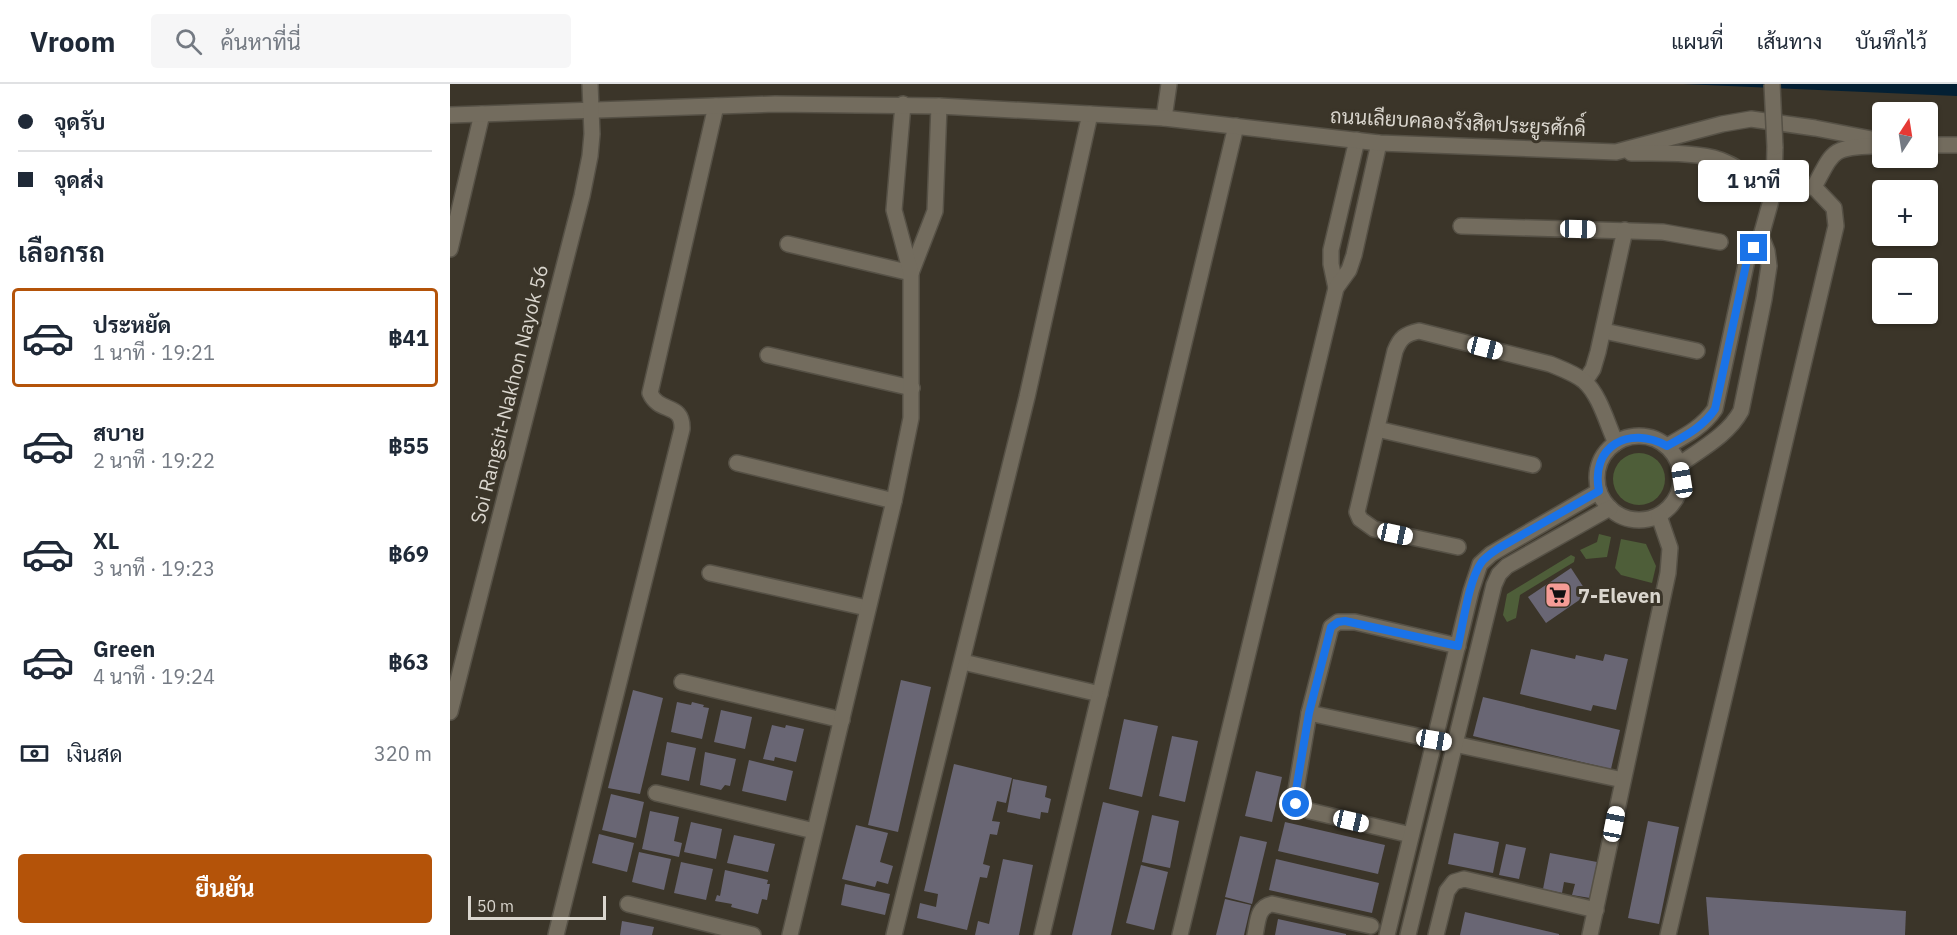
<!DOCTYPE html>
<html lang="th">
<meta charset="utf-8">
<style>
:root{--surface:#fff;--page:#f6f6f7;--text:#1f2937;--muted:#747a83;--line:#e0e1e3;--accent:#b45309}
body{margin:0;font-family:"IBM Plex Sans",Sarabun,sans-serif;background:var(--page);color:var(--text);height:100vh;display:flex;flex-direction:column;font-size:22px;white-space:nowrap}
*{box-sizing:border-box;margin:0}
p{font-size:20px;color:var(--muted)}
.icon{flex:none;width:33px;height:33px;fill:none;stroke:currentColor;stroke-width:2;stroke-linecap:round;stroke-linejoin:round}
.map{position:relative;flex:1;overflow:hidden}
.side{display:flex;flex-direction:column;background:var(--surface);width:450px}
.side>*{flex:none}
.banner{display:grid;align-content:center;height:132px;padding:0 18px;background:var(--surface)}
.needle{width:39px;rotate:12deg}
.tools{position:absolute;left:1422px;top:18px;display:grid;gap:12px}
.tools a{display:grid;place-items:center;width:66px;height:66px;border-radius:6px;background:var(--surface);box-shadow:0 2px 4px #0004;font-size:30px}
.scale{position:absolute;left:18px;bottom:15px;width:138px;box-sizing:border-box;padding-left:6px;border:3px solid #dad6ce;border-top:0;font-size:16px;line-height:21px;white-space:nowrap;color:#dad6ce;-webkit-text-stroke:4px #3b3529;paint-order:stroke}
.end{position:absolute;width:27px;height:27px;margin:-14px;border:8px solid #1a73e8;background:#fff;box-shadow:0 0 0 3px #fff}
.from{border-radius:50%}
.bubble{position:absolute;height:42px;border-radius:6px;background:var(--surface);box-shadow:0 2px 4px #0004;font-size:20px;font-weight:700;line-height:42px;text-align:center}
.car{position:absolute;width:18px;height:36px;margin:-18px -9px;border-radius:8px;box-shadow:0 0 4px 2px #0007;background:linear-gradient(#fff 24%,#345 0 40%,#fff 0 76%,#345 0 86%,#fff 0)}
.banner b{display:flex;align-items:center;gap:21px;height:57px;font-size:22px}
.banner b+b{border-top:2px solid var(--line)}
.banner i{width:15px;height:15px;background:var(--text)}
ul{padding:0;list-style:none}
li{display:flex;align-items:center;gap:18px;height:99px;margin:0 12px 9px;padding:0 6px;border:3px solid transparent;border-radius:6px}
li div{flex:1}
li b{display:block;font-size:22px}
li em{font-style:normal;font-weight:700}
li.current{border-color:var(--accent)}
li>.icon{width:54px;height:54px;stroke-width:1.5}
h2{padding:0 18px;font-size:27px;line-height:72px}
.pay{display:flex;align-items:center;gap:15px;height:66px;padding:0 18px;font-size:22px}
.pay p{margin-inline-start:auto}
.primary-button{display:flex;gap:12px;margin-top:auto;padding:12px 18px}
.primary-button a{flex:1;height:69px;border-radius:6px;background:var(--accent);color:#fff;font-size:24px;font-weight:700;line-height:69px;text-align:center}
header{display:flex;align-items:center;gap:36px;box-sizing:border-box;height:84px;padding:0 30px;background:var(--surface);border-bottom:2px solid var(--line)}
header strong{font-size:28px}
nav{display:flex;gap:33px;margin-inline-start:auto;font-size:21px}
.search{width:420px;height:54px;background:var(--page);display:flex;align-items:center;gap:15px;box-sizing:border-box;padding:0 21px;border-radius:6px;color:var(--muted);font-size:22px}
main{display:flex;flex:1;min-height:0}
.map>svg:first-child{display:block}
.green{fill:#4e5e39}
.water{fill:#042034}
.building{fill:#696674}
.lines{fill:none;stroke-linecap:round;stroke-linejoin:round}
.street-casing{stroke:#565146;stroke-width:18}
.secondary-casing{stroke:#565146;stroke-width:18}
.street{stroke:#736c5e;stroke-width:15}
.secondary{stroke:#736c5e;stroke-width:15}
.street-bridge-casing{stroke:#565146;stroke-width:18;stroke-linecap:butt}
.street-bridge{stroke:#736c5e;stroke-width:15}
.route{stroke:#1a73e8;stroke-width:8}
.labels{text-anchor:middle;dominant-baseline:central;stroke-width:6;stroke-linejoin:round;paint-order:stroke}
.street-label{font-size:20px;fill:#dad6ce;stroke:#3b3529}
.poi-label{font-size:20px;font-weight:bold;fill:#dad6ce;stroke:#3b3529;text-anchor:start}
</style>
<header>
<strong>Vroom</strong>
<div class="search"><svg class="icon" aria-label="search" viewBox="0 0 24 24"><circle cx="10" cy="10" r="6"/><path d="M15 15l6 6"/></svg>ค้นหาที่นี่</div>
<nav><a>แผนที่</a><a>เส้นทาง</a><a>บันทึกไว้</a></nav>
</header>
<main>
<section class="side">
<div class="banner">
<b><i class="from"></i>จุดรับ</b>
<b><i></i>จุดส่ง</b>
</div>
<h2>เลือกรถ</h2>
<ul>
<li class="current"><svg class="icon" aria-label="car" viewBox="0 0 24 24"><path d="M5 17H2v-5l4-1 3-4h7l3 4 3 1v5h-3M9 17h6M6 11h13"/><circle cx="7" cy="17" r="2"/><circle cx="17" cy="17" r="2"/></svg><div><b>ประหยัด</b><p>1 นาที · 19:21</p></div><em>฿41</em></li>
<li><svg class="icon" aria-label="car" viewBox="0 0 24 24"><path d="M5 17H2v-5l4-1 3-4h7l3 4 3 1v5h-3M9 17h6M6 11h13"/><circle cx="7" cy="17" r="2"/><circle cx="17" cy="17" r="2"/></svg><div><b>สบาย</b><p>2 นาที · 19:22</p></div><em>฿55</em></li>
<li><svg class="icon" aria-label="car" viewBox="0 0 24 24"><path d="M5 17H2v-5l4-1 3-4h7l3 4 3 1v5h-3M9 17h6M6 11h13"/><circle cx="7" cy="17" r="2"/><circle cx="17" cy="17" r="2"/></svg><div><b>XL</b><p>3 นาที · 19:23</p></div><em>฿69</em></li>
<li><svg class="icon" aria-label="car" viewBox="0 0 24 24"><path d="M5 17H2v-5l4-1 3-4h7l3 4 3 1v5h-3M9 17h6M6 11h13"/><circle cx="7" cy="17" r="2"/><circle cx="17" cy="17" r="2"/></svg><div><b>Green</b><p>4 นาที · 19:24</p></div><em>฿63</em></li>
</ul>
<div class="pay"><svg class="icon" aria-label="cash" viewBox="0 0 24 24"><path d="M3 7h18v10H3z"/><circle cx="12" cy="12" r="2"/></svg>เงินสด<p>320 m</p></div>
<div class="primary-button"><a>ยืนยัน</a></div>
</section>
<div class="map">
<svg width="1507" height="851" viewBox="0 0 1507 851">
<rect width="100%" height="100%" fill="#3b3529"/>
<!-- green -->
<g class="green">
<circle cx="1189" cy="395" r="26"/>
<path d="M1149 450 1161 453 1157 473 1136 475 1130 466 1147 458Z"/>
<path d="M1171 455 1196 460 1206 482 1202 499 1171 491 1165 484Z"/>
<path d="M1121 471 1125 473 1124 478 1070 511 1066 534 1057 538 1053 531 1057 510Z"/>
</g>
<!-- water -->
<path class="water" d="M1233 0H1507V12Z"/>
<!-- building -->
<g class="building">
<path d="M1121 484 1138 510 1096 539 1078 513Z"/>
<path d="M1081 565 1125 575 1126 571 1153 577 1155 570 1178 575 1166 626 1143 621 1141 627 1070 610Z"/>
<path d="M451 596 481 603 448 748 418 741Z"/>
<path d="M183 606 213 614 190 710 158 704Z"/>
<path d="M1033 613 1170 646 1161 685 1023 652Z"/>
<path d="M227 618 241 621 242 618 254 621 253 623 259 624 252 655 221 648Z"/>
<path d="M271 626 302 633 295 665 264 658Z"/>
<path d="M674 635 708 642 692 713 659 705Z"/>
<path d="M322 641 335 644 336 641 354 645 346 678 325 673 324 677 313 675Z"/>
<path d="M722 652 748 657 735 718 709 712Z"/>
<path d="M217 658 246 664 239 697 211 691Z"/>
<path d="M255 668 286 675 280 702 275 701 271 706 250 701Z"/>
<path d="M299 676 343 687 336 717 292 707Z"/>
<path d="M504 680 562 694 556 719 547 717 542 737 550 738 547 751 540 750 533 780 540 782 537 794 530 793 517 846 467 834 470 819 486 823 488 810 474 807Z"/>
<path d="M806 687 832 693 822 738 795 732Z"/>
<path d="M563 695 597 702 595 713 601 715 598 729 591 728 590 735 557 728Z"/>
<path d="M161 710 194 718 186 754 152 746Z"/>
<path d="M653 718 689 727 661 851H622Z"/>
<path d="M200 727 229 733 224 757 232 759 229 773 192 765Z"/>
<path d="M702 731 729 737 720 784 692 778Z"/>
<path d="M1198 737 1229 743 1209 840 1178 834Z"/>
<path d="M241 738 272 745 266 775 234 768Z"/>
<path d="M835 738 935 761 928 790 828 767Z"/>
<path d="M406 741 438 749 430 778 443 782 438 800 427 797 425 803 392 795Z"/>
<path d="M1004 749 1049 758 1043 789 998 780Z"/>
<path d="M149 750 184 759 177 788 142 779Z"/>
<path d="M284 751 325 760 318 788 277 779Z"/>
<path d="M790 752 817 758 802 820 775 813Z"/>
<path d="M1056 760 1076 764 1069 795 1049 791Z"/>
<path d="M189 768 221 775 214 806 182 798Z"/>
<path d="M1100 769 1147 778 1140 814 1122 811 1125 800 1114 798 1112 809 1093 805Z"/>
<path d="M553 775 583 781 569 851H525L528 837 539 840Z"/>
<path d="M826 775 929 799 922 829 819 806Z"/>
<path d="M231 778 263 785 256 816 224 809Z"/>
<path d="M691 781 718 788 704 846 676 839Z"/>
<path d="M275 786 318 796 317 800H320L317 816 312 815 308 830 281 823 282 820 265 817 267 811 270 812Z"/>
<path d="M395 800 440 810 435 831 391 821Z"/>
<path d="M1256 813 1456 827 1455 851H1259Z"/>
<path d="M775 815 801 821 794 851H766Z"/>
<path d="M1015 828 1109 850V851H1010Z"/>
<path d="M828 835 896 850V851H825Z"/>
<path d="M172 837 204 843 202 851H170Z"/>
</g>
<g class="lines">
<defs>
<g id="street">
<path d="M714 34 719 0"/>
<path d="M1011 142 1213 148 1270 158"/>
<path d="M338 160 461 189"/>
<path d="M0 165 32 30"/>
<path d="M461 189 485 127 489 22"/>
<path d="M886 204 881 180V166L907 56"/>
<path d="M1154 247 1247 267"/>
<path d="M318 271 462 304"/>
<path d="M1135 297 1143 285 1148 268 1175 146"/>
<path d="M927 345 1083 381"/>
<circle cx="1189" cy="394" r="42"/>
<path d="M1217 362C1235 352 1253 343 1265 325L1297 176 1311 152 1320 120 1324 103 1325 63"/>
<path d="M287 379 444 417"/>
<path d="M1229 381C1251 365 1278 351 1291 327L1314 215 1319 182 1317 167 1311 152"/>
<path d="M1008 463 924 445 910 435 907 428 945 267C950 254 955 250 969 247L1100 280C1112 285 1124 289 1134 297 1150 311 1157 340 1166 359"/>
<path d="M260 489 417 524"/>
<path d="M513 578 650 610"/>
<path d="M232 598 392 636"/>
<path d="M859 629 1173 696"/>
<path d="M206 709 364 747"/>
<path d="M961 751 860 727 846 720 845 712 859 629 881 543 888 538H905L1008 562"/>
<path d="M178 820 303 851"/>
<path d="M106 851 232 345C233 318 209 330 200 309L266 22"/>
<path d="M340 851 444 417 461 334V189L444 126 453 20"/>
<path d="M444 851 577 313 640 30"/>
<path d="M592 851 786 42"/>
<path d="M730 851 886 204 899 186 904 171 929 59"/>
<path d="M805 851C808 838 807 823 822 820L921 842"/>
<path d="M937 851 1021 507 1030 480 1041 470 1149 407"/>
<path d="M958 851 1044 501 1049 490 1057 482 1160 424"/>
<path d="M986 851 997 807 1004 798 1014 795 1146 826"/>
<path d="M1140 851 1218 489 1220 464 1209 432"/>
<path d="M1218 851 1386 142 1384 124 1364 103"/>
</g>
<g id="secondary">
<path d="M0 31 325 20 489 22 714 34 929 59 1166 68 1272 40 1301 35 1365 44 1432 57"/>
<path d="M1478 61H1507"/>
<path d="M1181 69C1209 69 1238 68 1264 74 1284 79 1296 92 1314 100 1329 106 1348 103 1364 103 1383 68 1381 63 1423 62"/>
<path d="M0 628 132 112 140 72 142 50 140 0"/>
</g>
</defs>
<!-- street casing -->
<use href="#street" class="street-casing"/>
<!-- secondary casing -->
<use href="#secondary" class="secondary-casing"/>
<!-- street -->
<use href="#street" class="street"/>
<!-- secondary -->
<use href="#secondary" class="secondary"/>
<defs>
<path id="street-bridge" d="M1322 0 1325 63"/>
</defs>
<!-- street-bridge casing -->
<use href="#street-bridge" class="street-bridge-casing"/>
<!-- street-bridge -->
<use href="#street-bridge" class="street-bridge"/>
</g>
<g class="lines">
<!-- route -->
<path class="route" d="M846 720 845 712 859 629 881 543 888 538 895 537 1008 562C1013 540 1019 496 1031 479 1035 473 1043 468 1049 464L1149 407C1140 362 1179 341 1217 362 1235 352 1253 343 1265 325L1297 176 1304 164"/>
</g>
<!-- icons -->
<defs>
<symbol id="supermarket-square" viewBox="-11 -11 22 22"><rect x="-9" y="-9" width="18" height="18" rx="4" fill="#f59c96" stroke="#3b3529"/><path d="M-6-5.5h2.5l.6 2H6L4.5 2H-2.5L-4.4-4H-6ZM-1.5 3.2a1.3 1.3 0 1 0 .1 0ZM3 3.2a1.3 1.3 0 1 0 .1 0Z" fill="#111"/></symbol>
</defs>
<g fill-rule="evenodd">
<use href="#supermarket-square" x="1093" y="496" width="30" height="30"/>
</g>
<g class="labels">
<!-- street labels -->
<g class="street-label">
<text transform="translate(1008 38) rotate(3)">ถนนเลียบคลองรังสิตประยูรศักดิ์</text>
<text transform="translate(59 310) rotate(-76)">Soi Rangsit-Nakhon Nayok 56</text>
</g>
<!-- poi labels -->
<g class="poi-label">
<text x="1128" y="511">7-Eleven</text>
</g>
</g>
</svg>
<div class="tools">
<a><svg class="needle" viewBox="-14 -14 28 28"><path d="M0-13l5 13h-10z" fill="#e53935"/><path d="M0 13l5-13h-10z" fill="#747a83"/></svg></a>
<a>+</a>
<a>−</a>
</div>
<div class="scale">50 m</div>
<i class="end from" style="left:846px;top:720px"></i>
<i class="end" style="left:1304px;top:164px"></i>
<div class="bubble" style="left:1248px;top:76px;width:111px">1 นาที</div>
<i class="car" style="left:1128px;top:145px;rotate:91deg"></i>
<i class="car" style="left:1035px;top:264px;rotate:104deg"></i>
<i class="car" style="left:1232px;top:396px;rotate:351deg"></i>
<i class="car" style="left:945px;top:450px;rotate:102deg"></i>
<i class="car" style="left:984px;top:656px;rotate:100deg"></i>
<i class="car" style="left:901px;top:737px;rotate:103deg"></i>
<i class="car" style="left:1164px;top:740px;rotate:11deg"></i>
</div>
</main>
